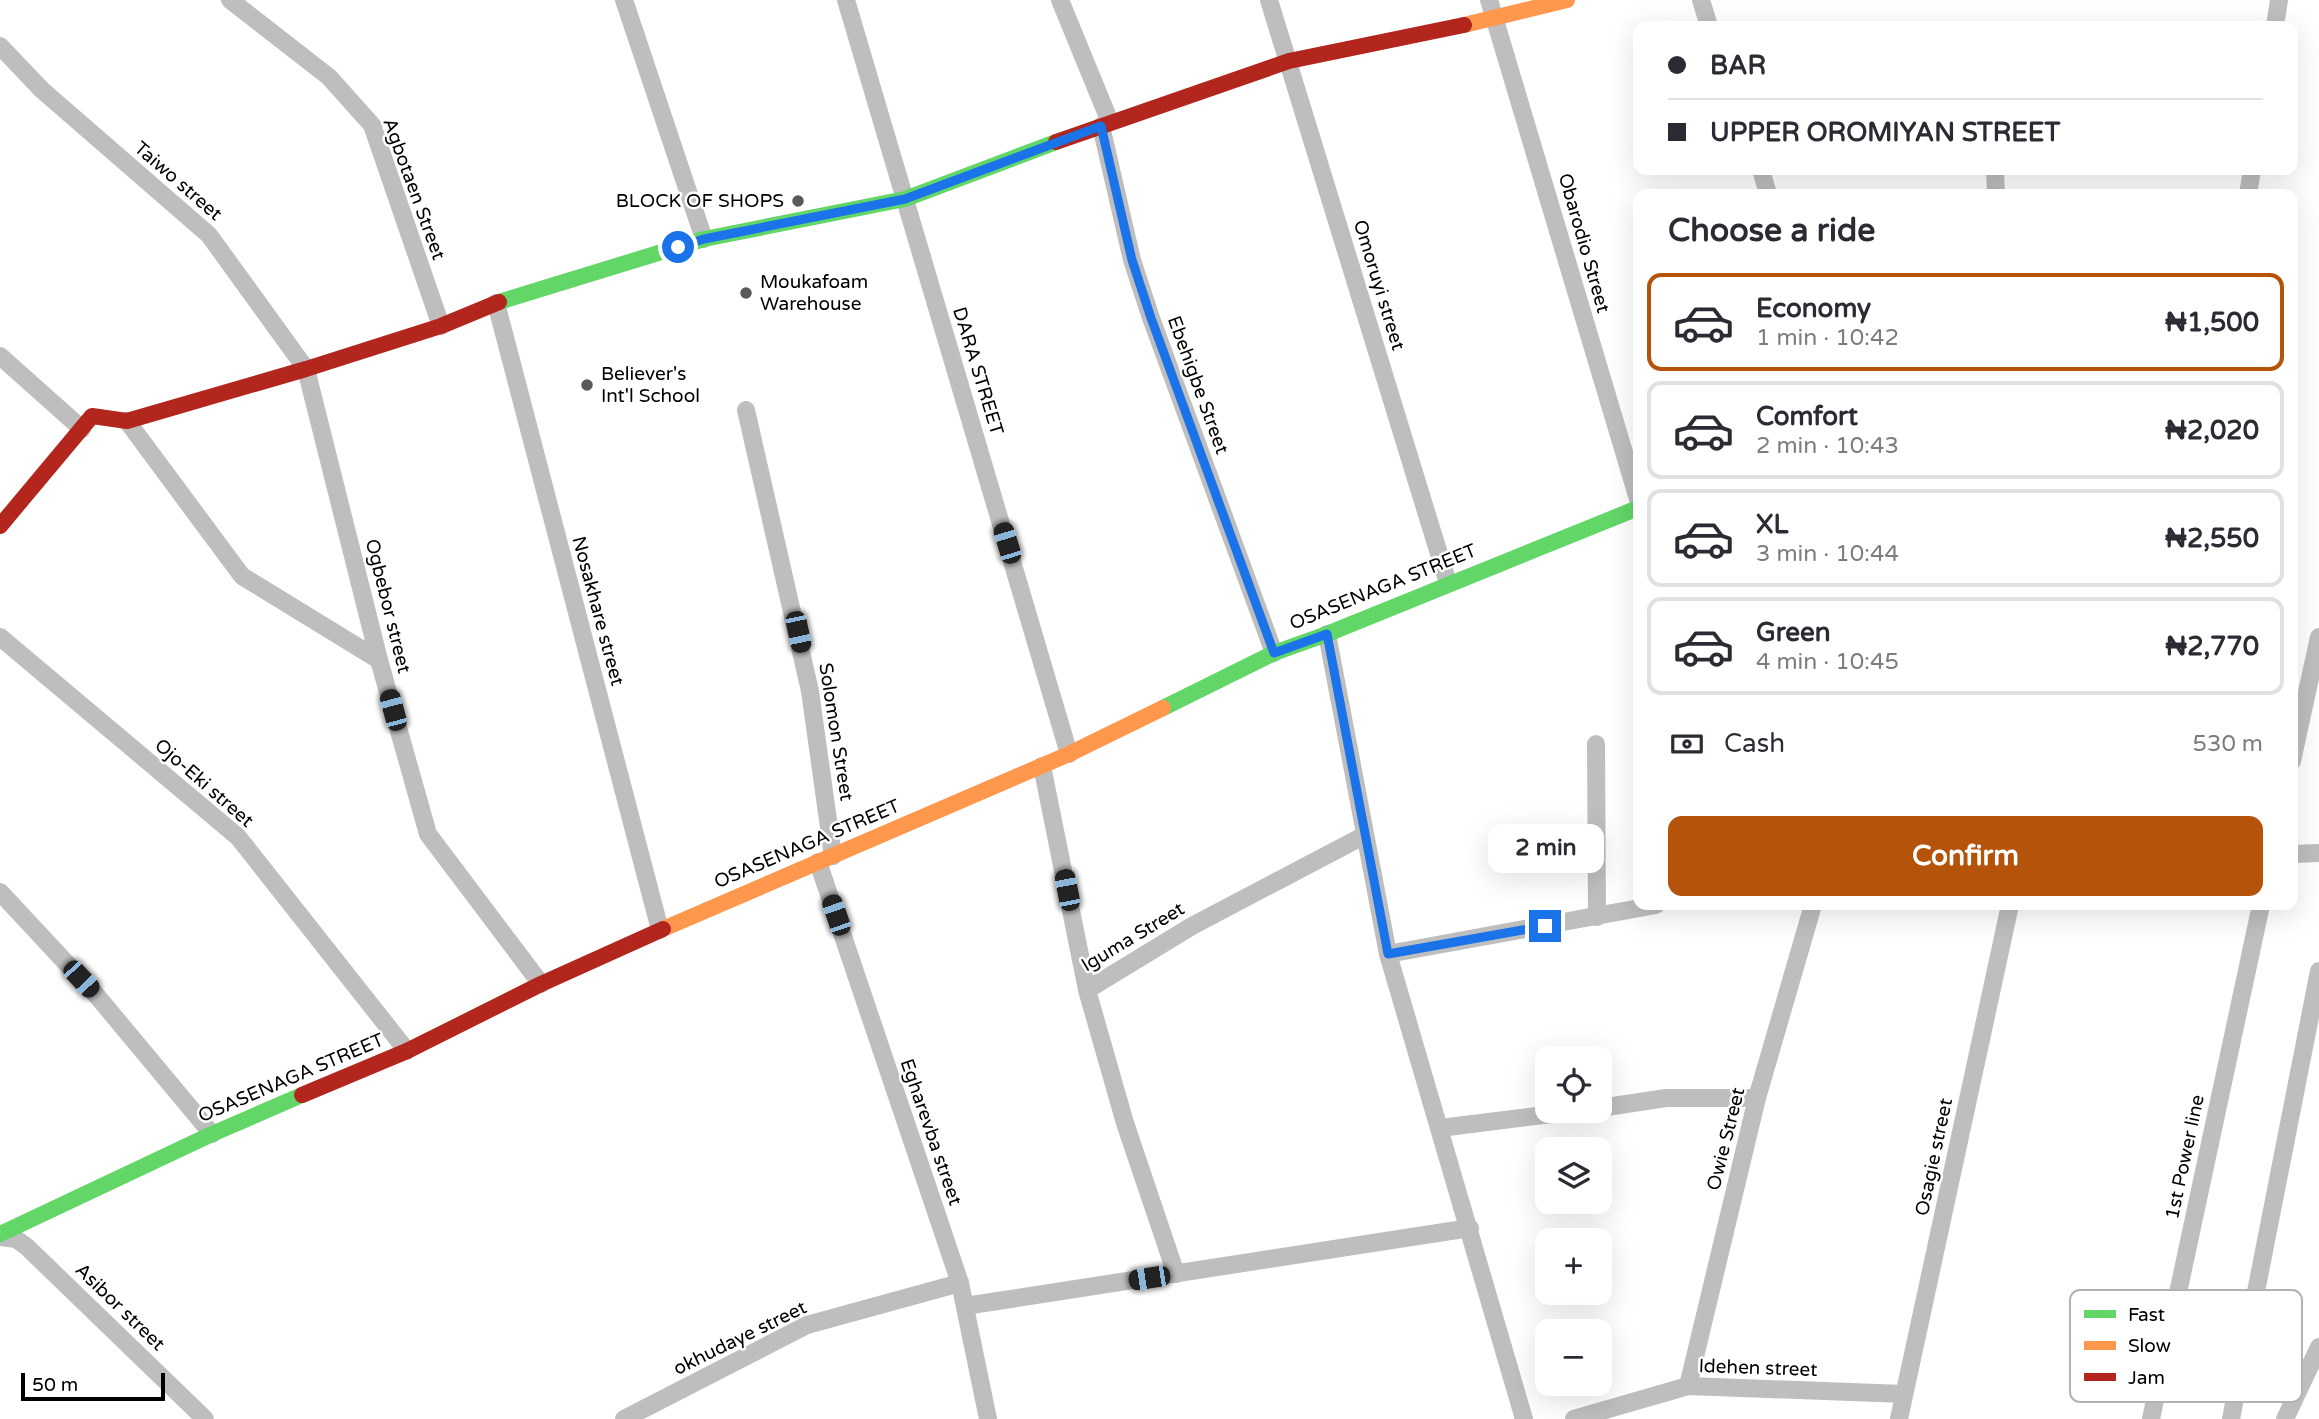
<!DOCTYPE html>
<meta charset="utf-8">
<style>
:root{--surface:#fff;--page:#f7f7f7;--text:#2b2b33;--muted:#7c7c81;--line:#e1e1e2;--accent:#b45309}
body{margin:0;font-family:"Varela Round",sans-serif;background:var(--page);color:var(--text);height:100vh;display:flex;flex-direction:column;font-size:26px;white-space:nowrap}
*{box-sizing:border-box;margin:0}
p{font-size:23px;color:var(--muted)}
.icon{flex:none;width:38px;height:38px;fill:none;stroke:currentColor;stroke-width:2;stroke-linecap:round;stroke-linejoin:round}
.map{position:relative;flex:1;overflow:hidden}
.details{position:absolute;left:1633px;top:189px;width:665px;height:721px;display:flex;flex-direction:column;background:var(--surface);border-radius:14px;box-shadow:0 7px 28px #0002}
.details>*{flex:none}
.hud{position:absolute;left:1633px;top:21px;width:665px;height:154px;border-radius:14px;box-shadow:0 7px 28px #0002;display:grid;align-content:center;height:154px;padding:0 35px;background:var(--surface)}
.controls{position:absolute;left:1535px;top:1046px;display:grid;gap:14px}
.controls a{display:grid;place-items:center;width:77px;height:77px;border-radius:14px;background:var(--surface);box-shadow:0 7px 28px #0002;font-size:35px}
.scale{position:absolute;left:21px;bottom:18px;width:144px;box-sizing:border-box;padding-left:7px;border:4px solid #000;border-top:0;font-size:19px;line-height:24px;white-space:nowrap;color:#000;-webkit-text-stroke:5px #fff;paint-order:stroke}
.end{position:absolute;width:32px;height:32px;margin:-16px;border:9px solid #1a73e8;background:#fff;box-shadow:0 0 0 4px #fff}
.from{border-radius:50%}
.bubble{position:absolute;height:49px;border-radius:14px;background:var(--surface);box-shadow:0 7px 28px #0002;font-size:23px;font-weight:700;line-height:49px;text-align:center}
.car{position:absolute;width:21px;height:42px;margin:-21px -10px;border-radius:9px;box-shadow:0 0 5px 2px #0007;background:linear-gradient(#222 24%,#8ab4d8 0 40%,#222 0 76%,#8ab4d8 0 86%,#222 0)}
.hud b{display:flex;align-items:center;gap:24px;height:66px;font-size:26px}
.hud b+b{border-top:2px solid var(--line)}
.hud i{width:18px;height:18px;background:var(--text)}
ul{padding:0;list-style:none}
li{display:flex;align-items:center;gap:21px;height:98px;margin:0 14px 10px;padding:0 21px;border:4px solid var(--line);border-radius:14px}
li div{flex:1}
li b{display:block;font-size:26px}
li em{font-style:normal;font-weight:700}
li.selected{border-color:var(--accent)}
li>.icon{width:63px;height:63px;stroke-width:1.5}
h2{padding:0 35px;font-size:32px;line-height:84px}
.pay{display:flex;align-items:center;gap:18px;height:77px;padding:0 35px;font-size:26px}
.pay p{margin-inline-start:auto}
.primary-button{display:flex;gap:14px;margin-top:auto;padding:14px 35px}
.primary-button a{flex:1;height:80px;border-radius:14px;background:var(--accent);color:#fff;font-size:28px;font-weight:700;line-height:80px;text-align:center}
.map>svg:first-child{display:block}
.lines{fill:none;stroke-linecap:round;stroke-linejoin:round}
.street{stroke:#bebebe;stroke-width:18}
.fast{stroke:#63d668;stroke-width:16}
.slow{stroke:#ff974d;stroke-width:16}
.jam{stroke:#b3261e;stroke-width:16}
.route{stroke:#1a73e8;stroke-width:9}
.poi-dot{fill:#595959;stroke:#fff;stroke-width:2.5}
.labels{text-anchor:middle;dominant-baseline:central;stroke-width:5;stroke-linejoin:round;paint-order:stroke}
.street-label{font-size:19px;fill:#000;stroke:#fff}
.poi-label{font-size:19px;fill:#000;stroke:#fff;text-anchor:start}
.key{fill:#fff;stroke:#b2b2b2;stroke-width:2}
.key-label{font-size:19px;fill:#000}
</style>
<div class="map">
<svg width="2319" height="1419" viewBox="0 0 2319 1419">
<rect width="100%" height="100%" fill="#fff"/>
<g class="lines">
<!-- street -->
<g class="street">
<path d="M230 0 329 77 372 125 441 326"/>
<path d="M624 0 704 239"/>
<path d="M846 0 1069 754"/>
<path d="M1060 0 1110 122"/>
<path d="M1269 0 1448 583"/>
<path d="M1489 0 1638 499"/>
<path d="M1701 0 1709 26"/>
<path d="M2275 26 2279 0"/>
<path d="M0 46 42 90 209 235 306 369 379 660 428 834 541 984"/>
<path d="M1101 126 1132 260 1151 318 1274 653"/>
<path d="M1761 170 1768 194"/>
<path d="M1995 170 1996 194"/>
<path d="M2248 194 2252 170"/>
<path d="M496 303 660 930"/>
<path d="M0 356 82 429"/>
<path d="M746 410 810 691 833 856"/>
<path d="M127 421 242 576 379 660"/>
<path d="M1327 634 1388 954 1524 1419"/>
<path d="M0 637 238 837 407 1051"/>
<path d="M1596 744 1597 917"/>
<path d="M2292 761 2319 637"/>
<path d="M1042 766 1087 990 1125 1123 1176 1274"/>
<path d="M2292 854 2319 853"/>
<path d="M818 862 960 1283 988 1419"/>
<path d="M0 892 97 996 212 1134"/>
<path d="M1388 954 1656 905"/>
<path d="M1087 990 1192 926 1365 835"/>
<path d="M1600 1108 1666 1098H1757"/>
<path d="M1440 1128 1576 1111"/>
<path d="M0 1237 16 1239 27 1247 205 1419"/>
<path d="M965 1306 1470 1228"/>
<path d="M1688 1386 1757 1098 1813 905"/>
<path d="M624 1419 807 1325 960 1283"/>
<path d="M1574 1419 1688 1386 1904 1394"/>
<path d="M1899 1419 2010 905"/>
<path d="M2151 1419 2261 905"/>
<path d="M2231 1419 2319 971"/>
<path d="M2285 1419 2319 1347"/>
</g>
<!-- fast -->
<g class="fast">
<path d="M499 302 704 239 905 199 1056 142"/>
<path d="M1163 708 1274 653 1327 634 1638 508"/>
<path d="M0 1234 212 1134 302 1095"/>
</g>
<!-- slow -->
<g class="slow">
<path d="M1464 25 1567 0"/>
<path d="M663 929 1069 754 1163 708"/>
</g>
<!-- jam -->
<g class="jam">
<path d="M1056 142 1289 61 1464 25"/>
<path d="M0 526 92 416 127 421 306 369 441 326 499 302"/>
<path d="M302 1095 407 1051 541 984 663 929"/>
</g>
</g>
<g class="lines">
<!-- route -->
<path class="route" d="M678 247 704 239 905 199 1101 126 1132 260 1151 318 1274 653 1327 634 1388 954 1545 926"/>
</g>
<!-- markers -->
<g class="poi-dot">
<circle cx="798" cy="201" r="7"/>
<circle cx="746" cy="293" r="7"/>
<circle cx="587" cy="385" r="7"/>
</g>
<g class="labels">
<!-- street labels -->
<g class="street-label">
<text transform="translate(178 181) rotate(41)">Taiwo street</text>
<text transform="translate(414 189) rotate(70)">Agbotaen Street</text>
<text transform="translate(1584 243) rotate(74)">Obarodio Street</text>
<text transform="translate(1379 285) rotate(73)">Omoruyi street</text>
<text transform="translate(978 371) rotate(73)">DARA STREET</text>
<text transform="translate(1198 385) rotate(70)">Ebehigbe Street</text>
<text transform="translate(1383 587) rotate(-22)">OSASENAGA STREET</text>
<text transform="translate(388 606) rotate(76)">Ogbebor street</text>
<text transform="translate(598 611) rotate(75)">Nosakhare street</text>
<text transform="translate(836 732) rotate(81)">Solomon Street</text>
<text transform="translate(204 783) rotate(41)">Ojo-Eki street</text>
<text transform="translate(807 844) rotate(-23)">OSASENAGA STREET</text>
<text transform="translate(1133 937) rotate(-31)">Iguma Street</text>
<text transform="translate(291 1078) rotate(-23)">OSASENAGA STREET</text>
<text transform="translate(931 1132) rotate(71)">Egharevba street</text>
<text transform="translate(1726 1139) rotate(-76)">Owie Street</text>
<text transform="translate(1934 1157) rotate(-78)">Osagie street</text>
<text transform="translate(2185 1157) rotate(-78)">1st Power line</text>
<text transform="translate(120 1307) rotate(44)">Asibor street</text>
<text transform="translate(740 1338) rotate(-26)">okhudaye street</text>
<text transform="translate(1758 1368) rotate(2)">Idehen street</text>
</g>
<!-- poi labels -->
<g class="poi-label">
<text x="784" y="201" text-anchor="end">BLOCK OF SHOPS</text>
<text x="760" y="282">Moukafoam<tspan x="760" dy="22">Warehouse</tspan></text>
<text x="601" y="374">Believer's<tspan x="601" dy="22">Int'l School</tspan></text>
</g>
</g>
<!-- legend -->
<rect x="2070" y="1290" width="232" height="112" rx="10" class="key"/>
<rect x="2084" y="1310" width="32" height="8" fill="#63d668"/>
<rect x="2084" y="1341" width="32" height="9" fill="#ff974d"/>
<rect x="2084" y="1373" width="32" height="8" fill="#b3261e"/>
<g class="key-label">
<text x="2128" y="1321">Fast</text>
<text x="2128" y="1352">Slow</text>
<text x="2128" y="1384">Jam</text>
</g>
</svg>
<div class="controls">
<a><svg class="icon" aria-label="locate" viewBox="0 0 24 24"><circle cx="12" cy="12" r="6"/><path d="M12 2v4M12 18v4M2 12h4M18 12h4"/></svg></a>
<a><svg class="icon" aria-label="layers" viewBox="0 0 24 24"><path d="M12 4l9 5-9 5-9-5zM3 14l9 5 9-5"/></svg></a>
<a>+</a>
<a>−</a>
</div>
<div class="scale">50 m</div>
<i class="end from" style="left:678px;top:247px"></i>
<i class="end" style="left:1545px;top:926px"></i>
<div class="bubble" style="left:1488px;top:824px;width:116px">2 min</div>
<i class="car" style="left:1007px;top:543px;rotate:343deg"></i>
<i class="car" style="left:798px;top:632px;rotate:168deg"></i>
<i class="car" style="left:393px;top:710px;rotate:345deg"></i>
<i class="car" style="left:1067px;top:890px;rotate:349deg"></i>
<i class="car" style="left:836px;top:915px;rotate:341deg"></i>
<i class="car" style="left:81px;top:979px;rotate:137deg"></i>
<i class="car" style="left:1149px;top:1278px;rotate:261deg"></i>
<div class="hud">
<b><i class="from"></i>BAR</b>
<b><i></i>UPPER OROMIYAN STREET</b>
</div>
<section class="details">
<h2>Choose a ride</h2>
<ul>
<li class="selected"><svg class="icon" aria-label="car" viewBox="0 0 24 24"><path d="M5 17H2v-5l4-1 3-4h7l3 4 3 1v5h-3M9 17h6M6 11h13"/><circle cx="7" cy="17" r="2"/><circle cx="17" cy="17" r="2"/></svg><div><b>Economy</b><p>1 min · 10:42</p></div><em>₦1,500</em></li>
<li><svg class="icon" aria-label="car" viewBox="0 0 24 24"><path d="M5 17H2v-5l4-1 3-4h7l3 4 3 1v5h-3M9 17h6M6 11h13"/><circle cx="7" cy="17" r="2"/><circle cx="17" cy="17" r="2"/></svg><div><b>Comfort</b><p>2 min · 10:43</p></div><em>₦2,020</em></li>
<li><svg class="icon" aria-label="car" viewBox="0 0 24 24"><path d="M5 17H2v-5l4-1 3-4h7l3 4 3 1v5h-3M9 17h6M6 11h13"/><circle cx="7" cy="17" r="2"/><circle cx="17" cy="17" r="2"/></svg><div><b>XL</b><p>3 min · 10:44</p></div><em>₦2,550</em></li>
<li><svg class="icon" aria-label="car" viewBox="0 0 24 24"><path d="M5 17H2v-5l4-1 3-4h7l3 4 3 1v5h-3M9 17h6M6 11h13"/><circle cx="7" cy="17" r="2"/><circle cx="17" cy="17" r="2"/></svg><div><b>Green</b><p>4 min · 10:45</p></div><em>₦2,770</em></li>
</ul>
<div class="pay"><svg class="icon" aria-label="cash" viewBox="0 0 24 24"><path d="M3 7h18v10H3z"/><circle cx="12" cy="12" r="2"/></svg>Cash<p>530 m</p></div>
<div class="primary-button"><a>Confirm</a></div>
</section>
</div>
